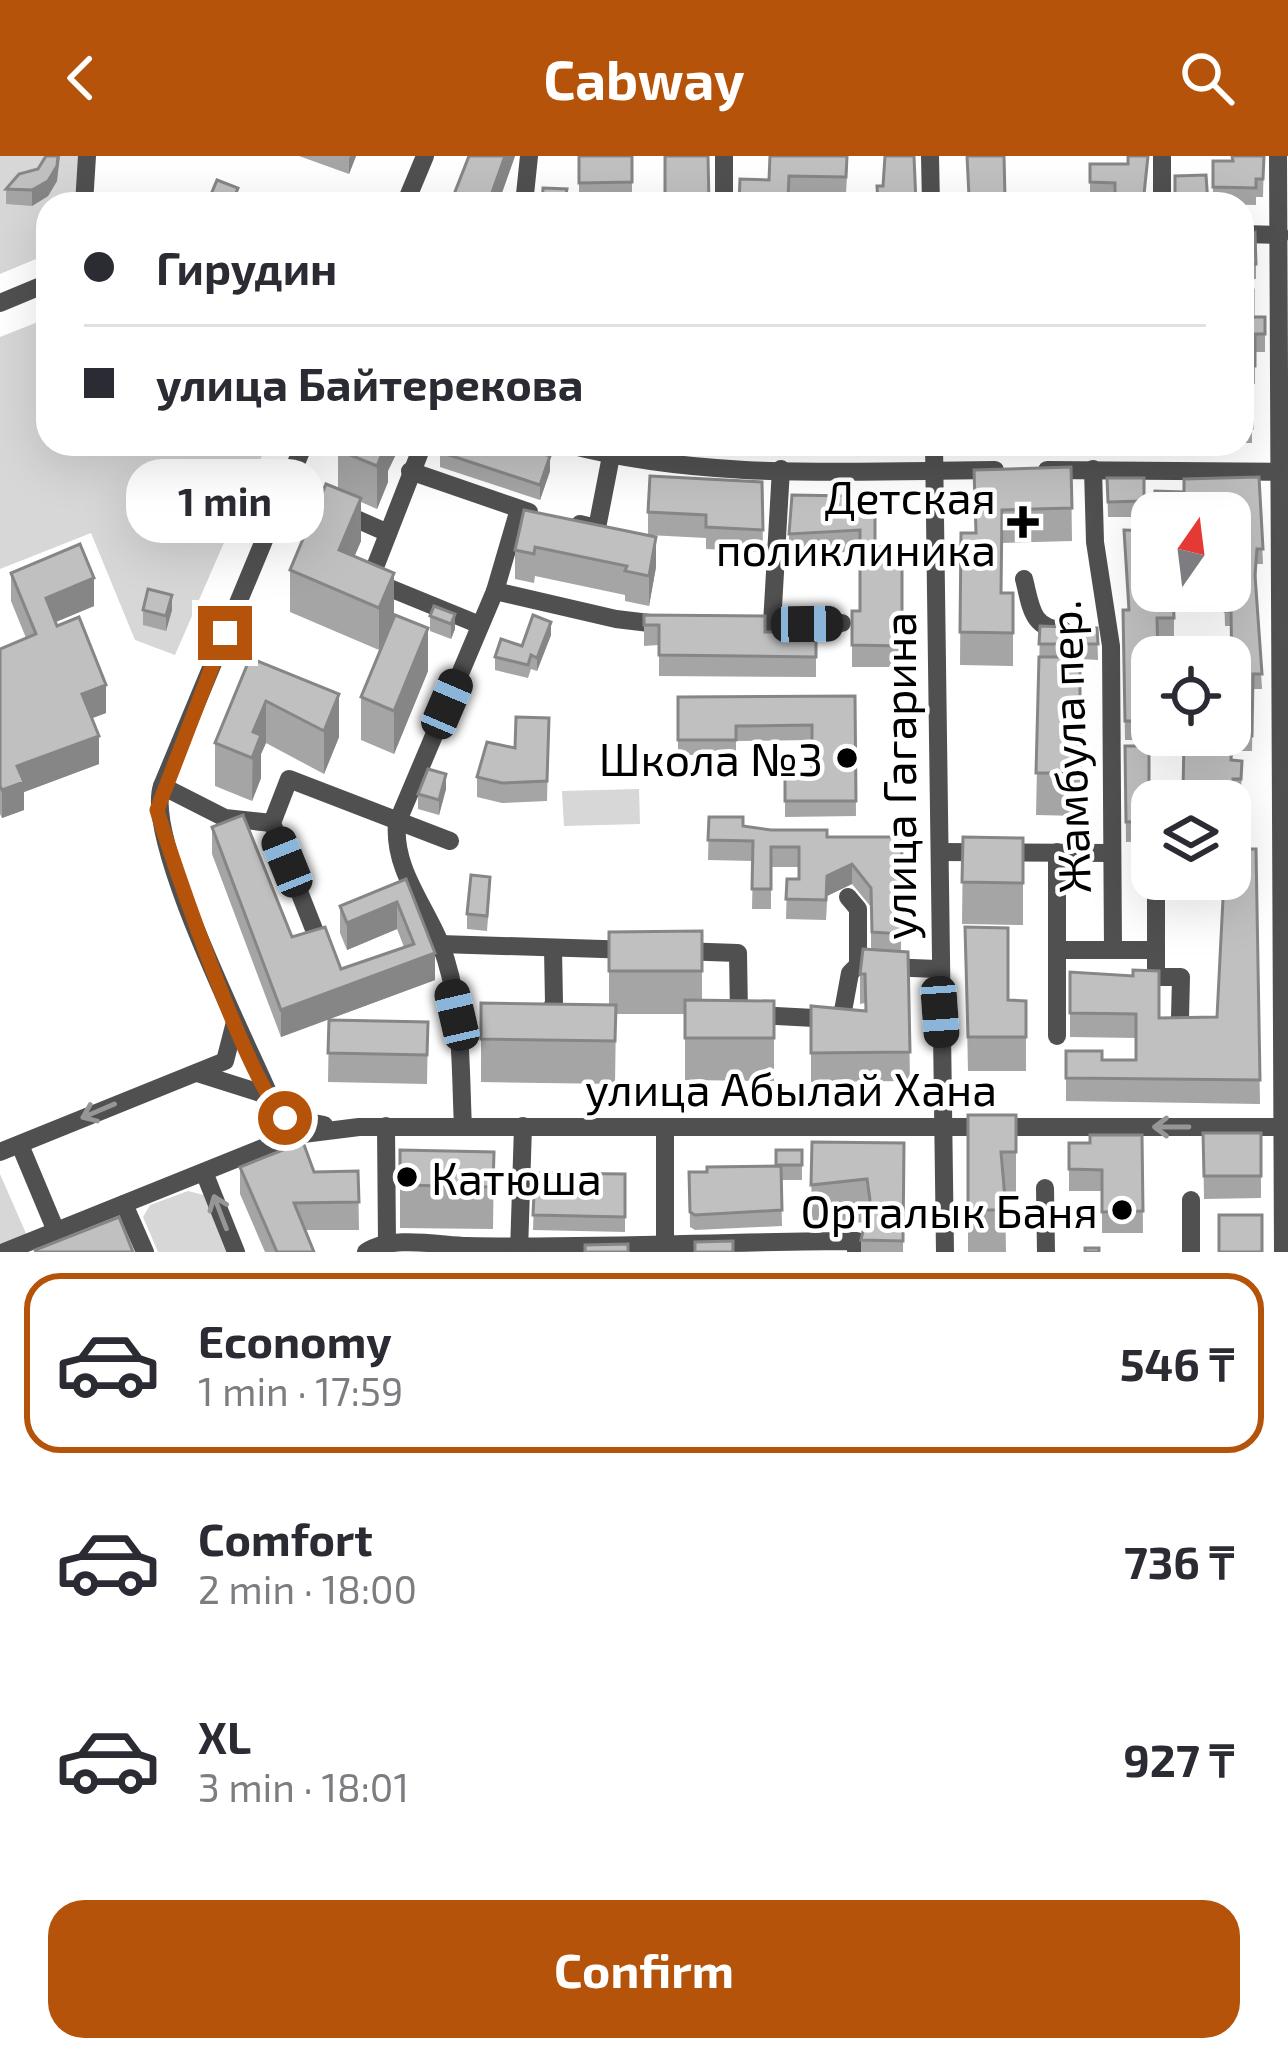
<!DOCTYPE html>
<meta charset="utf-8">
<style>
:root{--surface:#fff;--page:#f2f2f3;--text:#2b2b33;--muted:#7c7c81;--line:#e1e1e2;--accent:#b45309}
body{margin:0;font-family:"Exo 2",sans-serif;background:var(--page);color:var(--text);height:100vh;display:flex;flex-direction:column;font-size:45px;white-space:nowrap}
*{box-sizing:border-box;margin:0}
p{font-size:39px;color:var(--muted)}
.icon{flex:none;width:66px;height:66px;fill:none;stroke:currentColor;stroke-width:2;stroke-linecap:round;stroke-linejoin:round}
.map{position:relative;height:1096px;overflow:hidden}
.side{display:flex;flex-direction:column;background:var(--surface);flex:1}
.side>*{flex:none}
.hud{position:absolute;left:36px;top:36px;width:1218px;height:264px;border-radius:36px;box-shadow:0 12px 48px #0002;display:grid;align-content:center;height:264px;padding:0 48px;background:var(--surface)}
.needle{width:78px;rotate:14deg}
.buttons{position:absolute;left:1131px;top:336px;display:grid;gap:24px}
.buttons a{display:grid;place-items:center;width:120px;height:120px;border-radius:24px;background:var(--surface);box-shadow:0 12px 48px #0002;font-size:60px}
.end{position:absolute;width:54px;height:54px;margin:-27px;border:15px solid #b45309;background:#fff;box-shadow:0 0 0 6px #fff}
.from{border-radius:50%}
.bubble{position:absolute;height:84px;border-radius:36px;background:var(--surface);box-shadow:0 12px 48px #0002;font-size:39px;font-weight:700;line-height:84px;text-align:center}
.car{position:absolute;width:36px;height:72px;margin:-36px -18px;border-radius:15px;box-shadow:0 0 9px 3px #0007;background:linear-gradient(#222 24%,#8ab4d8 0 40%,#222 0 76%,#8ab4d8 0 86%,#222 0)}
.hud b{display:flex;align-items:center;gap:42px;height:114px;font-size:45px}
.hud b+b{border-top:3px solid var(--line)}
.hud i{width:30px;height:30px;background:var(--text)}
ul{padding:21px 0 0;list-style:none}
li{display:flex;align-items:center;gap:36px;height:180px;margin:0 24px 18px;padding:0 24px;border:6px solid transparent;border-radius:36px}
li div{flex:1}
li b{display:block;font-size:45px}
li em{font-style:normal;font-weight:700}
li.current{border-color:var(--accent)}
li>.icon{width:108px;height:108px;stroke-width:1.5}
.button{display:flex;gap:24px;margin-top:auto;padding:24px 48px}
.button a{flex:1;height:138px;border-radius:36px;background:var(--accent);color:#fff;font-size:48px;font-weight:700;line-height:138px;text-align:center}
header{display:flex;justify-content:space-between;align-items:center;height:156px;padding:0 48px;background:var(--accent);color:#fff;font-size:54px;font-weight:700}
.map>svg:first-child{display:block}
.green{fill:#d7d7d7}
.lines{fill:none;stroke-linecap:round;stroke-linejoin:round}
.street{stroke:#505050;stroke-width:18}
.wall{fill:#a5a5a5}
.shaded-wall{fill:#868686}
.building{fill:#c0c0c0;stroke:#868686;stroke-width:3}
.oneway{stroke:#969696}
.route{stroke:#b45309;stroke-width:15}
.poi-dot{fill:#000;stroke:#fff;stroke-width:4.5}
.labels{text-anchor:middle;dominant-baseline:central;stroke-width:9;stroke-linejoin:round;paint-order:stroke}
.poi-label{font-size:45px;fill:#000;stroke:#fff;text-anchor:end}
.street-label{font-size:45px;fill:#000;stroke:#fff}
</style>
<header><svg class="icon" aria-label="back" viewBox="0 0 24 24"><path d="M15 5l-7 7 7 7"/></svg>Cabway<svg class="icon" aria-label="search" viewBox="0 0 24 24"><circle cx="10" cy="10" r="6"/><path d="M15 15l6 6"/></svg></header>
<div class="map">
<svg width="1288" height="1096" viewBox="0 0 1288 1096">
<rect width="100%" height="100%" fill="#fff"/>
<!-- green -->
<g class="green">
<path d="M0 0H84L80 48H48V98L0 118Z"/>
<path d="M48 162V288H267L175 499 135 484 91 377 0 413V181Z"/>
<path d="M639 633 640 668 564 670 562 635Z"/>
<path d="M0 1018 28 1082 0 1096Z"/>
<path d="M188 1035 204 1039 226 1096H158L143 1061 150 1049Z"/>
</g>
<g class="lines">
<!-- street -->
<g class="street">
<path d="M724 0V48"/>
<path d="M930 0 931 48"/>
<path d="M1162 0V48"/>
<path d="M1278 0 1283 1096"/>
<path d="M84 48 87 0"/>
<path d="M405 48 425 0"/>
<path d="M524 48 529 0"/>
<path d="M1242 78 1280 79"/>
<path d="M0 147 48 127"/>
<path d="M304 288 162 630C143 683 249 890 274 950L285 961 324 969"/>
<path d="M423 288 370 424 480 469"/>
<path d="M566 288C705 325 853 315 995 314"/>
<path d="M934 288 945 1096"/>
<path d="M1093 313 1095 386 1111 490 1113 794"/>
<path d="M1047 314 1288 316"/>
<path d="M410 315 529 356"/>
<path d="M286 332 388 377"/>
<path d="M580 368 597 372 611 300"/>
<path d="M1024 423C1031 450 1031 473 1063 474"/>
<path d="M495 435 616 463 666 469"/>
<path d="M772 468 781 313"/>
<path d="M742 469 842 467"/>
<path d="M162 630 225 662 272 667"/>
<path d="M941 696 1112 697"/>
<path d="M1156 729V821H1181L1180 862"/>
<path d="M319 786 272 667 289 623 450 685"/>
<path d="M440 788 634 794"/>
<path d="M1058 794H1155"/>
<path d="M679 795 738 797 739 858 833 863 843 855 850 817 858 809V753L848 741"/>
<path d="M887 811 937 813"/>
<path d="M536 859 549 857 554 847 553 792"/>
<path d="M1057 880V696"/>
<path d="M197 917 270 940"/>
<path d="M386 970 387 1088"/>
<path d="M463 971C460 911 463 844 440 787 424 748 393 712 397 667L495 435 519 353"/>
<path d="M665 972V1093"/>
<path d="M20 989 56 1075"/>
<path d="M0 996 225 905 235 866"/>
<path d="M204 1016 236 1096"/>
<path d="M1045 1032 1046 1096"/>
<path d="M124 1048 145 1096"/>
<path d="M4 1096 295 979 359 971H1288"/>
<path d="M366 1096C391 1079 438 1089 467 1090 596 1093 727 1085 857 1085L856 1096"/>
<path d="M519 1096 523 970"/>
<path d="M1191 1096V1044"/>
</g>
</g>
<!-- wall -->
<g class="wall">
<path d="M299 0H356L349 18Z"/>
<path d="M515 0 498 48H453V41Z"/>
<rect x="579" y="0" width="53" height="42"/>
<path d="M848 0 846 38 789 36V48H739L769 24Z"/>
<path d="M967 0H1004L1005 48H969Z"/>
<path d="M1148 0 1144 48H1115V44H1090V8H1128Z"/>
<path d="M1264 0 1263 41H1256V49L1213 48V5H1232Z"/>
<path d="M57 25 48 40 32 50 6 48V33Z"/>
<path d="M1242 90 1256 108V123H1242Z"/>
<path d="M1242 134 1253 161H1265V196H1255V228H1242Z"/>
<rect x="1242" y="242" width="10" height="45"/>
<path d="M637 288H709V298Z"/>
<path d="M806 288H914L806 290Z"/>
<path d="M964 288H999L998 294H964Z"/>
<path d="M1042 288H1106V289L1042 295Z"/>
<path d="M338 294 388 315V326L377 353 361 346V385L354 401 394 417 379 494 290 456V414L338 333Z"/>
<path d="M440 296 550 315 540 344 440 311Z"/>
<path d="M1071 311 1072 385 1002 387V437H1013V510L960 509 961 377H975L974 314Z"/>
<path d="M1259 321 1263 408H1257L1256 428 1262 533H1253L1252 595H1231V604L1242 605 1241 643H1233V653H1230V645H1152V685L1126 686 1125 590H1149V635L1183 634 1184 585 1224 586V579H1230L1231 470H1225L1224 435H1230V429H1235L1234 415H1230V357H1154L1155 335 1184 336V323Z"/>
<path d="M1107 322H1144V361H1108Z"/>
<path d="M762 326 763 396 706 393V382L648 379V356Z"/>
<path d="M849 348 864 355 875 391H902V511H852V455H860V395L789 400V378Z"/>
<path d="M524 354 656 411 649 450 625 445V439L535 420 534 427 515 423V394Z"/>
<path d="M1124 374 1146 421 1174 462V480L1158 481 1152 501V538H1148V584H1125L1123 454H1128Z"/>
<path d="M11 417 94 450 56 466 106 557 92 562 99 608 24 636V654L2 662 0 658V493L26 482 11 445Z"/>
<path d="M143 454H172L166 475 143 469Z"/>
<path d="M455 458V473L451 483 430 475V460Z"/>
<path d="M644 459 765 476H816V521L659 520V489L644 490Z"/>
<path d="M1040 470 1097 472 1098 504 1080 503V660L1036 659Z"/>
<path d="M551 479 537 515 531 513 528 522 495 514V501Z"/>
<path d="M250 502 339 581 324 618 266 587 261 598V622L252 645 215 630V587Z"/>
<path d="M428 515 394 598 361 584V541Z"/>
<path d="M855 540 856 660 785 661V616H812V584L736 585V599H678V541Z"/>
<path d="M549 562 547 645 502 647 477 641V621Z"/>
<path d="M446 633 439 659 418 653V638Z"/>
<path d="M709 661 743 670 827 681H902L901 795 908 796 910 925 811 926V850L865 855V847L860 848V818L871 794V751L852 728 827 740 826 764 786 763 787 723H799V711H771V753H752L753 705 708 704Z"/>
<path d="M212 671 292 781 341 813 404 791 397 773 347 794 340 777V750L406 723 435 824 281 881 212 698Z"/>
<path d="M963 681 1023 682V769L962 768Z"/>
<path d="M1256 693 1260 948 1066 945V895L1102 904H1136V882L1070 881V816L1133 820 1159 862 1217 861Z"/>
<path d="M490 736 487 775 467 773V758Z"/>
<path d="M965 771 1008 844 1026 845V915H968Z"/>
<path d="M702 775V844L774 845V925L685 924V858H616L615 928 481 926V847L609 849V776Z"/>
<path d="M329 864 428 866 427 928 328 926Z"/>
<path d="M968 959H1016V1038H1005L1006 1096H968Z"/>
<path d="M1203 977H1261V1042L1204 1043Z"/>
<path d="M1142 979 1143 1077H1102V1035H1069V987H1090Z"/>
<path d="M812 986 904 987 903 1096H861V1084L865 1066 811 1071Z"/>
<path d="M400 994 494 996 493 1073 400 1072Z"/>
<path d="M802 994V1024H781L782 1070 695 1074 690 1071 689 1016 776 1010Z"/>
<path d="M240 1011 314 1016 358 1015 359 1074H305L314 1096H265L240 1038Z"/>
<path d="M535 1017 625 1018V1076L533 1074Z"/>
</g>
<!-- shaded-wall -->
<g class="shaded-wall">
<path d="M58 0H60L57 25 48 40 32 50V34Z"/>
<path d="M350 0H356L349 18V3Z"/>
<path d="M505 0H515L498 48H488Z"/>
<path d="M383 288H401L388 315V326L377 353V310Z"/>
<path d="M550 300V315L540 344V329Z"/>
<path d="M361 342V385L339 437V394Z"/>
<path d="M656 381V411L649 450V420Z"/>
<path d="M394 417V460L379 494V452Z"/>
<path d="M94 422V450L46 470V442Z"/>
<path d="M172 439V454L166 475V460Z"/>
<path d="M455 458V473L451 483V468Z"/>
<path d="M551 466V479L537 515V502Z"/>
<path d="M428 472V515L394 598V555Z"/>
<path d="M106 529V557L82 566V538Z"/>
<path d="M339 538V581L324 618V575Z"/>
<path d="M266 545V587L261 598V622L252 645 253 576Z"/>
<path d="M99 580V608L24 636V654L2 662V634L17 610Z"/>
<path d="M446 618V633L439 659V644Z"/>
<path d="M852 708V728L827 740 826 764 827 720Z"/>
<path d="M397 746V773L347 794V767Z"/>
<path d="M435 797V824L281 881V854Z"/>
</g>
<!-- building -->
<g class="building">
<path d="M46 0H58L57 10 48 25 32 34 6 33 19 18 38 13Z"/>
<path d="M469 0H505L488 48H471L453 41Z"/>
<path d="M579 0H632V26L579 27Z"/>
<path d="M665 0H708L709 48H665Z"/>
<path d="M770 0H847L846 21 789 20 788 44 764 43V48H739L740 23 769 24Z"/>
<path d="M885 0H914L916 48H878L877 30H883Z"/>
<path d="M967 0H1004L1005 41 969 40Z"/>
<path d="M1128 0H1148L1143 48H1129V41L1115 40V27L1090 26V8H1128Z"/>
<path d="M1232 0H1264L1263 23H1256V32L1213 31V5H1233Z"/>
<path d="M1206 19 1208 48H1175V20Z"/>
<path d="M217 24 238 32 236 37 268 48H207Z"/>
<path d="M543 32 567 33 564 48H542Z"/>
<path d="M1255 77 1256 108H1242V90Z"/>
<path d="M1242 134H1253V161H1265V178H1255V210H1242Z"/>
<rect x="1242" y="242" width="10" height="30"/>
<path d="M341 288H386L377 310 338 294Z"/>
<path d="M442 288H514L550 300 540 329 440 296Z"/>
<path d="M1071 311 1072 352 1002 354 1001 437H1013V477L960 476 961 377H976L974 314Z"/>
<path d="M650 320 762 326 763 374 706 371V359L648 356Z"/>
<path d="M1259 321 1263 393H1257L1255 419 1262 518H1253L1252 580H1224L1230 579V521H1232L1231 455H1225V435H1230V429H1235L1234 400H1230V357H1218V355L1154 357 1155 335 1184 336V323Z"/>
<path d="M1107 322H1144V345L1108 346Z"/>
<path d="M326 328 361 342 339 394 394 417 379 452 290 414Z"/>
<path d="M792 339 849 340V348L863 347 864 355H875V391H902V490L852 489V455H860V374L789 378Z"/>
<path d="M524 354 656 381 649 420 625 415 627 410 535 391 534 398 515 394Z"/>
<path d="M1124 374 1147 375 1146 421H1152V435H1173L1174 462H1157L1158 501H1152V519H1147L1148 565H1125L1123 454H1129Z"/>
<path d="M80 388 94 422 46 442 57 470 79 461 106 529 82 538 99 580 17 610 24 626 2 634 0 630V493L36 478 11 417Z"/>
<path d="M148 433 172 439 166 460 143 454Z"/>
<path d="M434 450 455 458 451 468 430 460Z"/>
<path d="M395 459 428 472 394 555 361 541Z"/>
<path d="M533 459 551 466 537 502 531 499 528 509 495 501 501 483 522 490Z"/>
<path d="M644 459 765 460V476H816V501L659 499V469H644Z"/>
<path d="M1040 470 1097 472 1098 488H1039Z"/>
<path d="M1039 501H1080V617H1036Z"/>
<path d="M250 502 339 538 324 575 266 545 253 576 261 579 252 602 215 587Z"/>
<path d="M855 540 856 645H785V616H812V569L736 570V584H678V541Z"/>
<path d="M516 561 549 562 547 625 502 627 477 621 487 586 515 592Z"/>
<path d="M1184 585 1232 586 1231 604 1242 605 1241 623H1233V633H1220L1219 645H1152V665L1126 666 1125 590H1149V635L1183 634Z"/>
<path d="M428 613 446 618 439 644 418 638Z"/>
<path d="M243 659 292 781 325 771 341 813 414 788 397 746 347 767 340 750 406 723 435 797 281 854 212 671Z"/>
<path d="M709 661H743V670L771 674H827V681H902L901 778 872 776 871 732 852 708 827 720 826 744 786 743 787 723H799V691H771V733H752L753 685 708 684Z"/>
<path d="M963 681 1023 682V727L962 726Z"/>
<path d="M1230 693H1256L1260 924 1066 922V895H1102V904H1136V858L1070 857V816L1133 820V814L1159 815V862L1217 861 1224 723H1230Z"/>
<path d="M471 719 490 721 487 760 467 758Z"/>
<path d="M965 771 1008 772V844L1026 845V881H968Z"/>
<path d="M702 775V815H609V776Z"/>
<path d="M863 793 908 796 910 896 811 897V850L866 855 865 818H860Z"/>
<path d="M685 844 774 845V882H685Z"/>
<path d="M481 847 616 849 615 885 481 883Z"/>
<path d="M329 864 428 866 427 899 328 897Z"/>
<path d="M968 959H1016V996H1001L1006 1054H968Z"/>
<path d="M1203 977H1261V1020H1204Z"/>
<path d="M1090 979H1142L1143 1055 1102 1056V1014L1069 1013V987H1090Z"/>
<path d="M303 986 314 1016 358 1015 359 1046 294 1047 314 1096H277L240 1011Z"/>
<path d="M812 986 904 987 903 1085 861 1084 870 1044 867 1023 811 1029Z"/>
<path d="M400 994 494 996 493 1031 400 1029Z"/>
<rect x="776" y="994" width="26" height="15"/>
<path d="M781 1010 782 1054 695 1059 690 1056 689 1016H707V1011Z"/>
<path d="M535 1017 625 1018V1061L533 1059Z"/>
<rect x="1219" y="1059" width="43" height="37"/>
<path d="M119 1061 133 1096H36L35 1094Z"/>
<path d="M733 1085V1096H695V1086Z"/>
<path d="M628 1088V1096H585V1089Z"/>
<rect x="1085" y="1092" width="14" height="4"/>
</g>
<!-- one-way arrows -->
<defs><path id="oneway-shaft" d="M-6 0H5M1.5-3L5.5 0L1.5 3" fill="none" stroke-width="1.6" stroke-linecap="round" stroke-linejoin="round" transform="scale(3)"/></defs>
<g class="oneway">
<use href="#oneway-shaft" transform="translate(98 955) rotate(157)"/>
<use href="#oneway-shaft" transform="translate(1171 971) rotate(-180)"/>
<use href="#oneway-shaft" transform="translate(220 1056) rotate(-111)"/>
</g>
<g class="lines">
<!-- route -->
<path class="route" d="M225 477 157 654C174 710 249 930 285 962"/>
</g>
<!-- markers -->
<g class="poi-dot">
<path d="M1017 348h12v12h12v12h-12v12h-12v-12h-12v-12h12z"/>
<circle cx="847" cy="602" r="12"/>
<circle cx="407" cy="1021" r="12"/>
<circle cx="1122" cy="1054" r="12"/>
</g>
<g class="labels">
<!-- poi labels -->
<g class="poi-label">
<text x="996" y="340">Детская<tspan x="996" dy="52">поликлиника</tspan></text>
<text x="823" y="602">Школа №3</text>
<text x="431" y="1021" text-anchor="start">Катюша</text>
<text x="1098" y="1054">Орталык Баня</text>
</g>
<!-- street labels -->
<g class="street-label">
<text transform="translate(1068 591) rotate(-92)">Жамбула пер.</text>
<text transform="translate(898 620) rotate(-90)">улица Гагарина</text>
<text x="791" y="932">улица Абылай Хана</text>
</g>
</g>
</svg>
<div class="buttons">
<a><svg class="needle" viewBox="-14 -14 28 28"><path d="M0-13l5 13h-10z" fill="#e53935"/><path d="M0 13l5-13h-10z" fill="#7c7c81"/></svg></a>
<a><svg class="icon" aria-label="locate" viewBox="0 0 24 24"><circle cx="12" cy="12" r="6"/><path d="M12 2v4M12 18v4M2 12h4M18 12h4"/></svg></a>
<a><svg class="icon" aria-label="layers" viewBox="0 0 24 24"><path d="M12 4l9 5-9 5-9-5zM3 14l9 5 9-5"/></svg></a>
</div>
<i class="end from" style="left:285px;top:962px"></i>
<i class="end" style="left:225px;top:477px"></i>
<div class="bubble" style="left:126px;top:303px;width:198px">1 min</div>
<i class="car" style="left:807px;top:468px;rotate:89deg"></i>
<i class="car" style="left:447px;top:548px;rotate:23deg"></i>
<i class="car" style="left:287px;top:706px;rotate:338deg"></i>
<i class="car" style="left:940px;top:856px;rotate:176deg"></i>
<i class="car" style="left:457px;top:859px;rotate:347deg"></i>
<div class="hud">
<b><i class="from"></i>Гирудин</b>
<b><i></i>улица Байтерекова</b>
</div>
</div>
<section class="side">
<ul>
<li class="current"><svg class="icon" aria-label="car" viewBox="0 0 24 24"><path d="M5 17H2v-5l4-1 3-4h7l3 4 3 1v5h-3M9 17h6M6 11h13"/><circle cx="7" cy="17" r="2"/><circle cx="17" cy="17" r="2"/></svg><div><b>Economy</b><p>1 min · 17:59</p></div><em>546 ₸</em></li>
<li><svg class="icon" aria-label="car" viewBox="0 0 24 24"><path d="M5 17H2v-5l4-1 3-4h7l3 4 3 1v5h-3M9 17h6M6 11h13"/><circle cx="7" cy="17" r="2"/><circle cx="17" cy="17" r="2"/></svg><div><b>Comfort</b><p>2 min · 18:00</p></div><em>736 ₸</em></li>
<li><svg class="icon" aria-label="car" viewBox="0 0 24 24"><path d="M5 17H2v-5l4-1 3-4h7l3 4 3 1v5h-3M9 17h6M6 11h13"/><circle cx="7" cy="17" r="2"/><circle cx="17" cy="17" r="2"/></svg><div><b>XL</b><p>3 min · 18:01</p></div><em>927 ₸</em></li>
</ul>
<div class="button"><a>Confirm</a></div>
</section>
